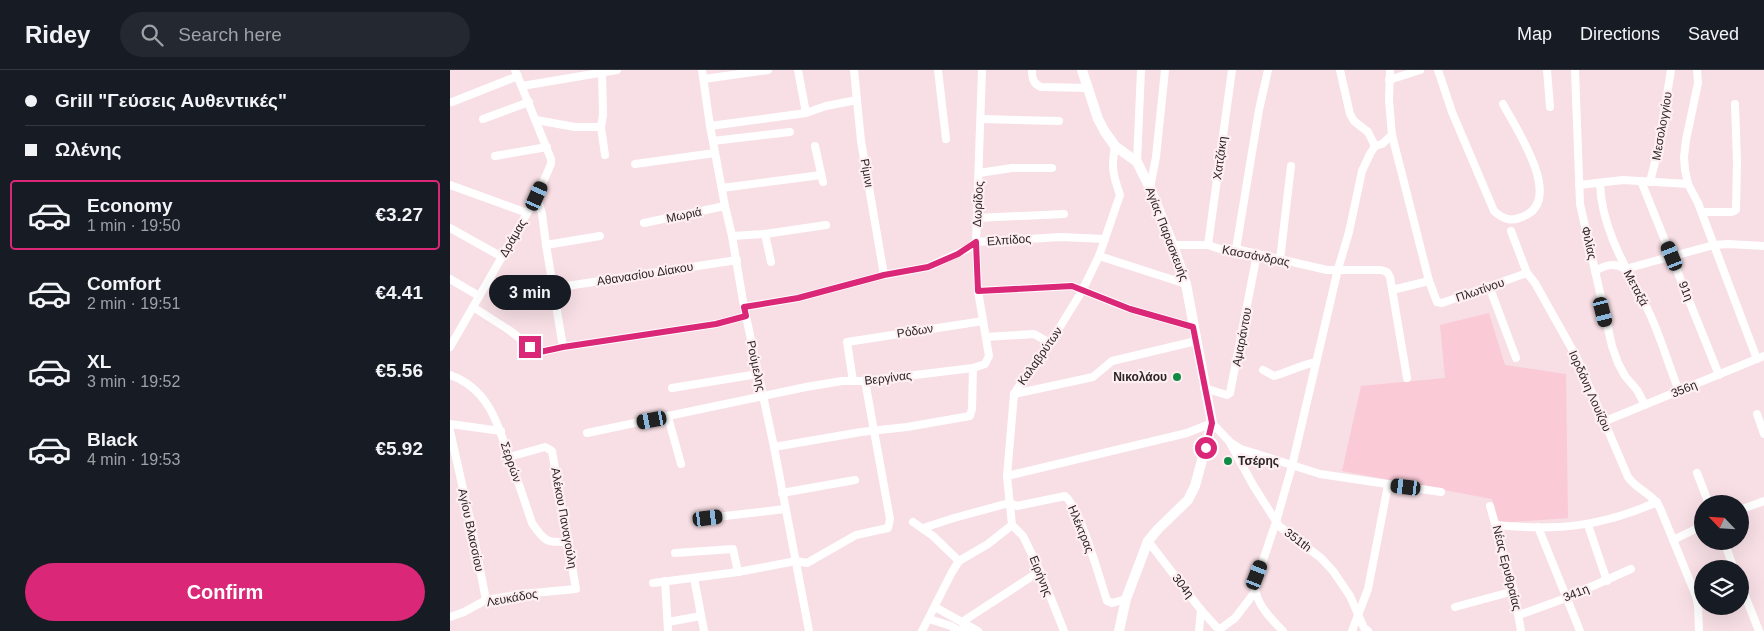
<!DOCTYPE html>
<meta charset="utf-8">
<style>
:root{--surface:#171b24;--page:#242831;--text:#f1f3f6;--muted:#9ea1a6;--line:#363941;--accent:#db2777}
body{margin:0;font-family:Helvetica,sans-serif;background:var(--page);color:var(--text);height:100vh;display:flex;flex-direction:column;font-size:19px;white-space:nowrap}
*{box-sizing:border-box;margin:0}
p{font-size:16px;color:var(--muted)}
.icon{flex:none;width:28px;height:28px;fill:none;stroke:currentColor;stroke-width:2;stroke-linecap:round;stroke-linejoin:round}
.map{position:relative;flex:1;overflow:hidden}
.drawer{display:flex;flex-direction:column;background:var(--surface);width:450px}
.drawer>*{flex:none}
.banner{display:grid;align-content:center;height:110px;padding:0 25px;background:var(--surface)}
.needle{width:32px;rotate:295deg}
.controls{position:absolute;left:1244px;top:425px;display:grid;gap:10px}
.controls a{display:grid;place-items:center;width:55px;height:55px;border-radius:50%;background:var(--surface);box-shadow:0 5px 20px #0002;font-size:25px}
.end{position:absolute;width:22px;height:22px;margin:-11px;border:6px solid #db2777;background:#fff;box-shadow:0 0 0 2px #fff}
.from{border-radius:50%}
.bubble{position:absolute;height:35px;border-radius:18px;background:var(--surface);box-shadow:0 5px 20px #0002;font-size:16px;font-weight:600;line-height:35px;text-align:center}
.car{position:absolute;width:15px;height:30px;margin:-15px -8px;border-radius:6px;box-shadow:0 0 4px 1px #0007;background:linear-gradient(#222 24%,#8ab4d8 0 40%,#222 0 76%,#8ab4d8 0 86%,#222 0)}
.banner b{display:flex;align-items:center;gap:18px;height:48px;font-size:19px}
.banner b+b{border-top:1px solid var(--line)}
.banner i{width:12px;height:12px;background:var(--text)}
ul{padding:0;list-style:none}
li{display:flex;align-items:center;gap:15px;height:70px;margin:0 10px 8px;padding:0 15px;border:2px solid transparent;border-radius:5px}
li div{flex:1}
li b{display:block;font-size:19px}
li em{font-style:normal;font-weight:600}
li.current{border-color:var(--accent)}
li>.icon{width:45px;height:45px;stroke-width:1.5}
.cta{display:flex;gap:10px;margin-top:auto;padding:10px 25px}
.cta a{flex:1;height:58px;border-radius:30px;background:var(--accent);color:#fff;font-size:20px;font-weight:600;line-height:58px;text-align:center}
header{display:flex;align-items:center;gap:30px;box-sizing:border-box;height:70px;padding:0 25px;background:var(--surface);border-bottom:1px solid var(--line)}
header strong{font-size:24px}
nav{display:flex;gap:28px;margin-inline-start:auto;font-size:18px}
.search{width:350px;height:45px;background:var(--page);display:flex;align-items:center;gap:12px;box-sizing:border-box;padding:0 18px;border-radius:28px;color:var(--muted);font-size:19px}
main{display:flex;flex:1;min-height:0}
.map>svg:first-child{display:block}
.green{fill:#facad7}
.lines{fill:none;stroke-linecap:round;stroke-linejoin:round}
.street{stroke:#fff;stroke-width:8}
.secondary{stroke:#fff;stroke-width:10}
.route{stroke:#db2777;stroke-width:6}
.poi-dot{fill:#0f8b46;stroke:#feeff3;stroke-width:2}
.labels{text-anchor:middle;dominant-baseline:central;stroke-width:4.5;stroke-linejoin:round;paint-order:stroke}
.street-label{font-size:12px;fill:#2d2426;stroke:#feeff3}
.poi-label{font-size:12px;font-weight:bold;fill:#2d2426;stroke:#feeff3;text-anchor:end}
</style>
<header>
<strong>Ridey</strong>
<div class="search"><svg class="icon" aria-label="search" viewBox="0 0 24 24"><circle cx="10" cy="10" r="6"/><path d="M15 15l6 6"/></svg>Search here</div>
<nav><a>Map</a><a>Directions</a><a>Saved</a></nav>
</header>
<main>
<section class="drawer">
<div class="banner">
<b><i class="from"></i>Grill &quot;Γεύσεις Αυθεντικές&quot;</b>
<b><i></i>Ωλένης</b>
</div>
<ul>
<li class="current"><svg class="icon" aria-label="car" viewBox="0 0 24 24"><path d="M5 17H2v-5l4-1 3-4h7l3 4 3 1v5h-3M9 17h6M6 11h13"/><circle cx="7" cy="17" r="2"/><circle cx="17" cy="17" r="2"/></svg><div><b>Economy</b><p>1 min · 19:50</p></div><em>€3.27</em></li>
<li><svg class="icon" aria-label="car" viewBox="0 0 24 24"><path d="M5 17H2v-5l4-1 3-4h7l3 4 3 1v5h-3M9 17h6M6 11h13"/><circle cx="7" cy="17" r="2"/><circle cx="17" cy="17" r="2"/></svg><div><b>Comfort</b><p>2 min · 19:51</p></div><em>€4.41</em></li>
<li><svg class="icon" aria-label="car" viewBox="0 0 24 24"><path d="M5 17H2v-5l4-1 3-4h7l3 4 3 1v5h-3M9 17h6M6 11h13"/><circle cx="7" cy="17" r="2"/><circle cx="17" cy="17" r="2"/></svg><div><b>XL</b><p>3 min · 19:52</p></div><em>€5.56</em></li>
<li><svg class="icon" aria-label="car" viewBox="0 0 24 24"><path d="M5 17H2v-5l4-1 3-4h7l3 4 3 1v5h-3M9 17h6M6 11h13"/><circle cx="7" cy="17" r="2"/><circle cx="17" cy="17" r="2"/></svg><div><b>Black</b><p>4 min · 19:53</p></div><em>€5.92</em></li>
</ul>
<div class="cta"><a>Confirm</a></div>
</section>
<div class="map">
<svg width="1314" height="561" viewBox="0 0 1314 561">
<rect width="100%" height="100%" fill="#f7dfe5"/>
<!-- green -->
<path class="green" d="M1039 243 1055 295 1116 304 1118 448 1048 453 1042 429 892 401 911 316 995 308 990 255Z"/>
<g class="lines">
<!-- street -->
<g class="street">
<path d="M252 0 260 56 275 136 282 166 294 237 324 377 359 561"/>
<path d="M348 0 356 43"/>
<path d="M404 0 411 71 434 205"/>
<path d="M488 0 496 69"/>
<path d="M582 0C582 8 583 14 591 17L638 18"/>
<path d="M890 0 900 44 904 51 918 62 925 76"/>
<path d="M940 0 939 30 942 65 979 211 987 232 992 233 1077 203"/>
<path d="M988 0 1002 42 1044 141C1053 149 1061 152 1072 147 1116 131 1066 59 1053 34"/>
<path d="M1097 0 1100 37"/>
<path d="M1125 0 1130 134 1162 276 1168 293 1175 306 1187 320 1195 335"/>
<path d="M1247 0 1248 13 1236 70 1234 87 1235 100 1238 114 1248 133 1307 289"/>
<path d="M152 3 153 45 151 57 155 85"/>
<path d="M254 9 318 0"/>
<path d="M939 10 970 0"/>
<path d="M72 16 167 0"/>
<path d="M2 32 68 6"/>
<path d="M33 49 79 32"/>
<path d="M531 49 609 51"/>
<path d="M86 50 125 57H151"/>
<path d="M260 56 356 43 376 36 407 30"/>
<path d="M263 71 340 62"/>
<path d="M365 76 373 112"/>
<path d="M45 86 97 77"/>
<path d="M687 92 691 0"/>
<path d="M185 94 265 83"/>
<path d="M529 103 562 98H602"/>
<path d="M1191 111 1269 305"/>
<path d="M1200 112 1208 80 1221 0"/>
<path d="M1150 113C1151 158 1177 200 1197 238 1210 264 1218 294 1229 321"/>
<path d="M0 115 77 143"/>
<path d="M1129 115 1173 110 1238 114"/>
<path d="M272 118 371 105"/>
<path d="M700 118 706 87 715 0"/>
<path d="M87 126 92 144 96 175 113 277"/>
<path d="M1252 142H1282L1286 140 1287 92 1285 34"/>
<path d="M527 148 614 144"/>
<path d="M194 153 275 136"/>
<path d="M0 158 52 187"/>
<path d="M1061 161 1077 203 1085 213 1127 288 1178 407C1187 420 1203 424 1210 438L1246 526 1248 535 1249 561"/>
<path d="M315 164 321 192"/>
<path d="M282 166 315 164 376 155"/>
<path d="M96 175 150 166"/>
<path d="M723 175H758L770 179H786L877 200H931L937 202 940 207 957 308"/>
<path d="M758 175 782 0"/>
<path d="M786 179 809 40 818 0"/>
<path d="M649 186 736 214"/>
<path d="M830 190 841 96"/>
<path d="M1145 201C1156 195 1164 192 1175 199L1264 175 1278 174 1314 176"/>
<path d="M0 209 29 226"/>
<path d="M1039 216 1066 288"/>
<path d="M104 218 287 190"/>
<path d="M942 220 979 211"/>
<path d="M528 221 622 216 680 239 743 257"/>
<path d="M23 237 59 260 86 281 90 282 113 277 266 254 296 246"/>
<path d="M294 237 348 228 434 205 478 197 517 179 526 172 611 167 655 169"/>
<path d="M536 267 584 264 600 273"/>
<path d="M0 277 87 126 101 94V89L65 0"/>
<path d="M813 300 824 306C838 302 851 295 866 292"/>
<path d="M0 305C39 319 48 354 60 390 68 411 75 432 82 453 94 471 97 474 119 471"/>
<path d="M403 311 397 272 533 251"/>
<path d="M222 318 308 304"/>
<path d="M754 318 777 325 780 323 807 184"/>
<path d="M564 324 643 307 662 291 746 271"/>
<path d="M1307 344 1314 364"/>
<path d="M218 347 231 394"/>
<path d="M1153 352 1314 286"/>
<path d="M0 354 51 361"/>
<path d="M0 361 23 463 36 530"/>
<path d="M137 363 356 317 392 311H415L523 298 535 294 539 286 528 221 526 172 532 0"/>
<path d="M780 372 791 379 870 404 991 422"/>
<path d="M324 377 411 362 457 357 520 346 522 339 523 298"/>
<path d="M1247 403 1259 434"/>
<path d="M557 406 737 363 762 353 779 371 803 415 829 456 871 488 883 501 900 526 914 558 918 561"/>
<path d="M332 423 405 410"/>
<path d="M1040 436 1064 521 1071 561"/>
<path d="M1290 440 1314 431"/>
<path d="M258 448 335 439"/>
<path d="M463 452 483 466 509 491"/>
<path d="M562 455 557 406 564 324 573 310 600 273 632 221 649 186 670 125C663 105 661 97 665 76"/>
<path d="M562 455 573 466 590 501 614 561"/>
<path d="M1046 455C1106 461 1151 457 1207 432"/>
<path d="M1138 455 1157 511"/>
<path d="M1088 457 1130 561"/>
<path d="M473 458 504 448 559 433 567 436 615 426C630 438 650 509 657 531L662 533 676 529"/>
<path d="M1223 470 1252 456"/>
<path d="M698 471 751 540 770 561"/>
<path d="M1274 471 1284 499"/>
<path d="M225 483 283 479 288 502"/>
<path d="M244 508 254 561"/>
<path d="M215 511 218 561"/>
<path d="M203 513 288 502 346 491 357 493 406 465 438 458 440 449 415 311"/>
<path d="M1290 513 1309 561"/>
<path d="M485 537 528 561"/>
<path d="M1005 537 1064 521"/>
<path d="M1069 545 1116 528 1181 499"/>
<path d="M0 547 14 542 36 530 72 524 126 519 102 381 95 377 59 387"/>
<path d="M479 549 501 556 509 561"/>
<path d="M218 552 251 546"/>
<path d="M769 560 785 548 805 522"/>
<path d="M472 561 502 502 509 491 538 474 562 455"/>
<path d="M516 561 512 552 590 501"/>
<path d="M749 561 751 540"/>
<path d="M833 561C821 549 804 532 805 514L826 452 842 396 888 199 899 162 912 101 920 84 925 76 932 74 942 65"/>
<path d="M902 561 918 519 938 415"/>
</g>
<!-- secondary -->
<path class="secondary" d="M632 0 648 49 655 62 665 76 687 92 700 118 723 175 736 214 762 353 745 416 738 430 708 459 698 471 676 529 669 561"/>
</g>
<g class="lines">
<!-- route -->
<path class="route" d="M80 277 90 282 113 277 266 254 296 246 294 237 348 228 434 205 478 197 508 184 526 172 528 221 622 216 680 239 743 257 762 353 756 378"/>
</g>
<!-- markers -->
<g class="poi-dot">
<circle cx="727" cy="307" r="5"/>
<circle cx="778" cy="391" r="5"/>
</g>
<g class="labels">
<!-- street labels -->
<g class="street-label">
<text transform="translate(1212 56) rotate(-80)">Μεσολογγίου</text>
<text transform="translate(770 88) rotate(-82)">Χατζάκη</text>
<text transform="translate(417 103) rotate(80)">Ρίμινι</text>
<text transform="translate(528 134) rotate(-87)">Δωρίδος</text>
<text transform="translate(234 145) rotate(-12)">Μωριά</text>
<text transform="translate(717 164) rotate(69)">Αγίας Παρασκευής</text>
<text transform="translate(63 168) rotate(-60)">Δράμας</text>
<text transform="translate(559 170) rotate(-4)">Ελπίδος</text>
<text transform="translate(1139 173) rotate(77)">Φιλίας</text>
<text transform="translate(806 186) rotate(11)">Κασσάνδρας</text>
<text transform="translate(195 204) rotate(-9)">Αθανασίου Δίακου</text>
<text transform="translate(1186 218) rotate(62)">Μεταξά</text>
<text transform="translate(1030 220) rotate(-19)">Πλωτίνου</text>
<text transform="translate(1236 221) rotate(68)">91η</text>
<text transform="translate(465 261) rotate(-9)">Ρόδων</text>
<text transform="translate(792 267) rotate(-79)">Αμαράντου</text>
<text transform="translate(590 286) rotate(-55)">Καλαβρύτων</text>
<text transform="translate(306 296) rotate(78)">Ρούμελης</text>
<text transform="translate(438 308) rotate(-7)">Βεργίνας</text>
<text transform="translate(1234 319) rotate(-22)">356η</text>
<text transform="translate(1140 321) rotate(66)">Ιορδάνη Λουίζου</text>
<text transform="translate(61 392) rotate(71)">Σερρών</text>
<text transform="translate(114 448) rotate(80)">Αλέκου Παναγούλη</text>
<text transform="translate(631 459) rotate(68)">Ηλέκτρας</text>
<text transform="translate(21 460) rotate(78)">Αγίου Βλασσίου</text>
<text transform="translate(848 470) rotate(37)">351th</text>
<text transform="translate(1057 498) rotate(76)">Νέας Ερυθραίας</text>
<text transform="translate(591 506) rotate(68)">Ειρήνης</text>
<text transform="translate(733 516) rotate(52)">304η</text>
<text transform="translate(1126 523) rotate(-22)">341η</text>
<text transform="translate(62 528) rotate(-10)">Λευκάδος</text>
</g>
<!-- poi labels -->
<g class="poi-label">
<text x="717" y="307">Νικολάου</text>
<text x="788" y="391" text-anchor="start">Τσέρης</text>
</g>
</g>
</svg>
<div class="controls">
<a><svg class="needle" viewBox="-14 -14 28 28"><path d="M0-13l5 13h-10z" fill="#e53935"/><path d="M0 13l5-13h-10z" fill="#9ea1a6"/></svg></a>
<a><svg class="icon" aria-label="layers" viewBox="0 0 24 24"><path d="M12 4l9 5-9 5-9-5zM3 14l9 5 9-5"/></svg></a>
</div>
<i class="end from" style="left:756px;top:378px"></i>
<i class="end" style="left:80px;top:277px"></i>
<div class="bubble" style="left:39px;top:205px;width:82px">3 min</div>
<i class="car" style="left:87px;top:126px;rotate:24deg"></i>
<i class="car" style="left:1222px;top:186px;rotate:338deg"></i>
<i class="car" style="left:1153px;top:242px;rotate:166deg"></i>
<i class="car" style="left:202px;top:350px;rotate:259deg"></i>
<i class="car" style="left:956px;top:417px;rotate:277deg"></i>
<i class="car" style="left:258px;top:448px;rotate:83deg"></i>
<i class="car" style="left:807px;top:505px;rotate:21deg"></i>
</div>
</main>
